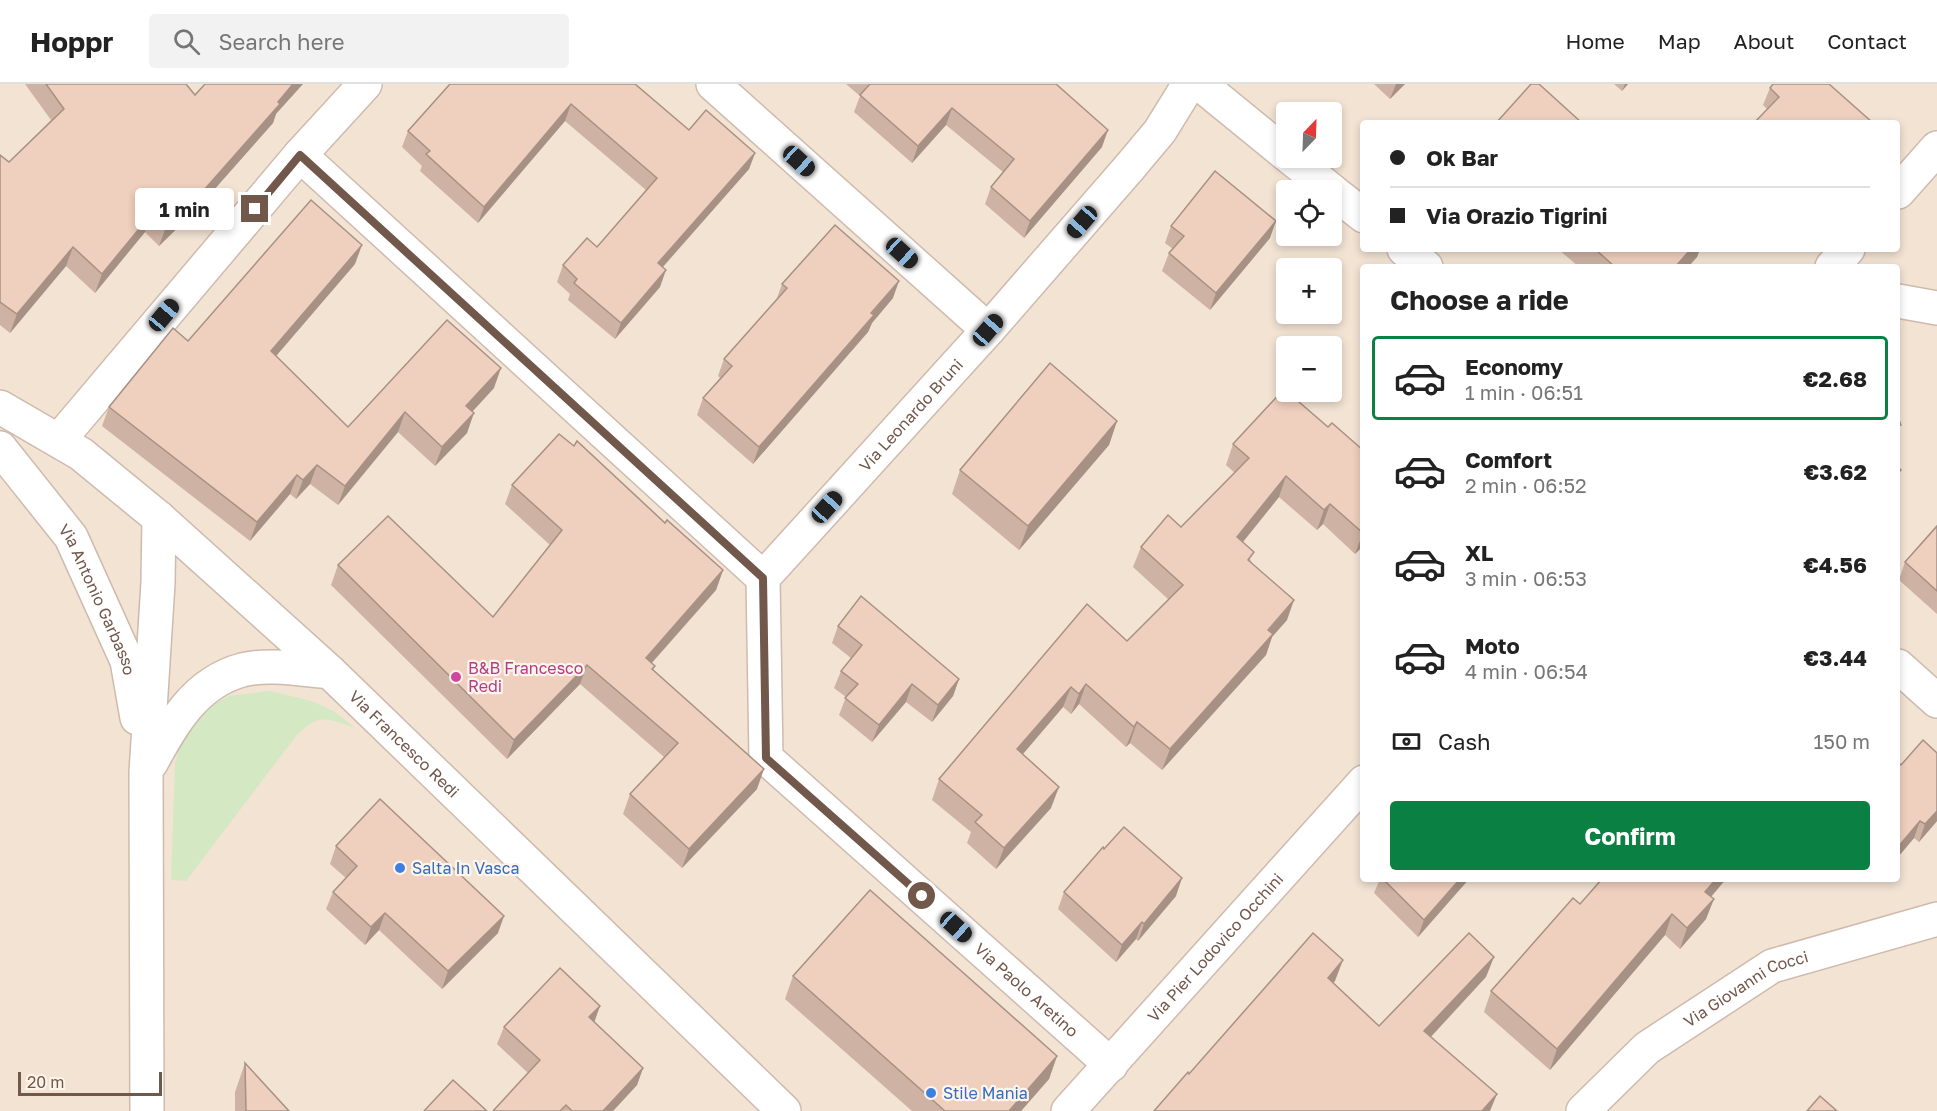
<!DOCTYPE html>
<meta charset="utf-8">
<style>
:root{--surface:#fff;--page:#f2f2f2;--text:#222;--muted:#767676;--line:#e0e0e0;--accent:#0b8043}
body{margin:0;font-family:"Golos Text",sans-serif;background:var(--page);color:var(--text);height:100vh;display:flex;flex-direction:column;font-size:22px;white-space:nowrap}
*{box-sizing:border-box;margin:0}
p{font-size:20px;color:var(--muted)}
.icon{flex:none;width:33px;height:33px;fill:none;stroke:currentColor;stroke-width:2;stroke-linecap:round;stroke-linejoin:round}
.map{position:relative;flex:1;overflow:hidden}
.sheet{position:absolute;left:1360px;top:180px;width:540px;height:618px;display:flex;flex-direction:column;background:var(--surface);border-radius:6px;box-shadow:0 3px 9px #0003}
.sheet>*{flex:none}
.top-card{position:absolute;left:1360px;top:36px;width:540px;height:132px;border-radius:6px;box-shadow:0 3px 9px #0003;display:grid;align-content:center;height:132px;padding:0 30px;background:var(--surface)}
.needle{width:39px;rotate:23deg}
.tools{position:absolute;left:1276px;top:18px;display:grid;gap:12px}
.tools a{display:grid;place-items:center;width:66px;height:66px;border-radius:6px;background:var(--surface);box-shadow:0 3px 9px #0003;font-size:30px}
.scale{position:absolute;left:18px;bottom:15px;width:144px;box-sizing:border-box;padding-left:6px;border:3px solid #72574b;border-top:0;font-size:16px;line-height:21px;white-space:nowrap;color:#72574b;-webkit-text-stroke:4px #fef5ea;paint-order:stroke}
.end{position:absolute;width:27px;height:27px;margin:-14px;border:8px solid #72574b;background:#fff;box-shadow:0 0 0 3px #fff}
.from{border-radius:50%}
.bubble{position:absolute;height:42px;border-radius:6px;background:var(--surface);box-shadow:0 3px 9px #0003;font-size:20px;font-weight:700;line-height:42px;text-align:center}
.car{position:absolute;width:18px;height:36px;margin:-18px -9px;border-radius:8px;box-shadow:0 0 4px 2px #0007;background:linear-gradient(#222 24%,#8ab4d8 0 40%,#222 0 76%,#8ab4d8 0 86%,#222 0)}
.top-card b{display:flex;align-items:center;gap:21px;height:57px;font-size:22px}
.top-card b+b{border-top:2px solid var(--line)}
.top-card i{width:15px;height:15px;background:var(--text)}
ul{padding:0;list-style:none}
li{display:flex;align-items:center;gap:18px;height:84px;margin:0 12px 9px;padding:0 18px;border:3px solid transparent;border-radius:6px}
li div{flex:1}
li b{display:block;font-size:22px}
li em{font-style:normal;font-weight:700}
li.active{border-color:var(--accent)}
li>.icon{width:54px;height:54px;stroke-width:1.5}
h2{padding:0 30px;font-size:27px;line-height:72px}
.pay{display:flex;align-items:center;gap:15px;height:66px;padding:0 30px;font-size:22px}
.pay p{margin-inline-start:auto}
.primary-button{display:flex;gap:12px;margin-top:auto;padding:12px 30px}
.primary-button a{flex:1;height:69px;border-radius:6px;background:var(--accent);color:#fff;font-size:24px;font-weight:700;line-height:69px;text-align:center}
header{display:flex;align-items:center;gap:36px;box-sizing:border-box;height:84px;padding:0 30px;background:var(--surface);border-bottom:2px solid var(--line)}
header strong{font-size:28px}
nav{display:flex;gap:33px;margin-inline-start:auto;font-size:21px}
.search{width:420px;height:54px;background:var(--page);display:flex;align-items:center;gap:15px;box-sizing:border-box;padding:0 21px;border-radius:6px;color:var(--muted);font-size:22px}
.map>svg:first-child{display:block}
.residential{fill:#f2e3d3;fill-rule:evenodd}
.green{fill:#d4e8c4}
.lines{fill:none;stroke-linecap:round;stroke-linejoin:round}
.pedestrian-casing{stroke:#cebbae;stroke-width:36}
.minor-casing{stroke:#cebbae;stroke-width:36}
.tertiary-casing{stroke:#cebbae;stroke-width:36}
.pedestrian{stroke:#fff;stroke-width:33}
.minor{stroke:#fff;stroke-width:33}
.tertiary{stroke:#fff;stroke-width:33}
.wall{fill:#ceb2a3}
.shaded-wall{fill:#a79184}
.building{fill:#efcfbd;stroke:#a79184;stroke-width:1.5}
.route{stroke:#72574b;stroke-width:8}
.hotel-dot{fill:#d1479c;stroke:#fef5ea;stroke-width:2}
.shop-dot{fill:#3f7fe0;stroke:#fef5ea;stroke-width:2}
.labels{text-anchor:middle;dominant-baseline:central;stroke-width:4.5;stroke-linejoin:round;paint-order:stroke}
.street-label{font-size:16px;fill:#72574b;stroke:#fef5ea}
.hotel-label{font-size:16px;fill:#b23c85;stroke:#fef5ea;text-anchor:start}
.shop-label{font-size:16px;fill:#366cbe;stroke:#fef5ea;text-anchor:start}
</style>
<header>
<strong>Hoppr</strong>
<div class="search"><svg class="icon" aria-label="search" viewBox="0 0 24 24"><circle cx="10" cy="10" r="6"/><path d="M15 15l6 6"/></svg>Search here</div>
<nav><a>Home</a><a>Map</a><a>About</a><a>Contact</a></nav>
</header>
<div class="map">
<svg width="1937" height="1027" viewBox="0 0 1937 1027">
<rect width="100%" height="100%" fill="#fbf1e4"/>
<!-- residential -->
<path class="residential" d="M0 0H1937V1027H0ZM1287 28H1332V74H1287ZM1364 39H1898V165H1364ZM1287 106H1332V152H1287ZM1364 183H1898V795H1364ZM1287 184H1332V230H1287ZM1287 262H1332V308H1287Z"/>
<!-- green -->
<path class="green" d="M269 607C307 616 325 617 355 644 326 634 319 629 296 652L186 797 171 796 175 678 185 651 204 626 229 612Z"/>
<g class="lines">
<defs>
<path id="pedestrian" d="M1129 84 1160 47 1189 0"/>
<g id="minor">
<path d="M713 0 988 246"/>
<path d="M1200 0 1287 71"/>
<path id="s1" d="M300 71 763 494 766 674 1111 981"/>
<path d="M1291 74 1331 106"/>
<path d="M1332 107 1364 132"/>
<path d="M1898 108 1937 64"/>
<path d="M1404 165 1426 183"/>
<path d="M1832 183 1848 165"/>
<path d="M1898 217 1937 224"/>
<path d="M59 356 300 71 365 0"/>
<path id="s2" d="M763 494 988 246 1129 84"/>
<path d="M1898 582 1937 617"/>
<path id="s3" d="M1068 1027 1364 698"/>
<path id="s4" d="M1583 1027 1647 964 1772 882 1937 835"/>
</g>
<g id="tertiary">
<path id="s5" d="M0 323 81 370 159 434 330 588 784 1027"/>
<path id="s6" d="M0 364 71 453 127 577 137 634"/>
<path d="M151 679C173 639 195 599 242 586 270 579 303 586 330 588"/>
<path d="M147 1027 146 689 158 499 159 434"/>
</g>
</defs>
<!-- pedestrian casing -->
<use href="#pedestrian" class="pedestrian-casing"/>
<!-- minor casing -->
<use href="#minor" class="minor-casing"/>
<!-- tertiary casing -->
<use href="#tertiary" class="tertiary-casing"/>
<!-- pedestrian -->
<use href="#pedestrian" class="pedestrian"/>
<!-- minor -->
<use href="#minor" class="minor"/>
<!-- tertiary -->
<use href="#tertiary" class="tertiary"/>
</g>
<!-- wall -->
<g class="wall">
<path d="M25 0H186L195 11 276 30 273 39 197 125 159 162 145 148 95 209 66 182 10 249 0 241V71L9 78 51 36Z"/>
<path d="M635 0 689 46 755 69 749 85 663 183 660 203 615 255 568 216 570 210 557 198 563 181 597 163 646 106 565 37 478 139 420 87 422 82 402 63 408 47Z"/>
<path d="M846 0H1056L1102 63 1024 154 985 120 991 103 1003 88 946 41 912 79 854 28 860 12Z"/>
<path d="M1374 0H1405L1390 15Z"/>
<path d="M1614 0H1628L1622 7Z"/>
<path d="M1829 0 1767 25 1763 21 1770 4Z"/>
<path d="M1171 142 1270 154 1210 226 1162 187 1169 169 1173 165 1165 159Z"/>
<path d="M1558 165H1700L1697 173 1688 183H1579Z"/>
<path d="M355 180 276 272 348 343 494 304 472 328 467 349 435 382 398 348 338 421 310 400 296 415 290 410 250 457 102 342 109 323 188 257Z"/>
<path d="M782 200 893 214 872 239 868 248 753 380 697 331 703 314 720 294 718 292 724 275 776 217Z"/>
<path d="M1117 337 1109 361 1019 466 952 410 960 386Z"/>
<path d="M1328 343 1364 367V461L1355 470 1323 440 1317 446 1279 413 1243 458 1251 477 1287 536 1272 553 1266 571 1162 686 1130 659 1126 663 1079 620 1071 630 1063 623 1023 670 1051 724 996 785 967 759 971 748 932 716 939 695 1127 557 1169 516 1133 483 1141 463 1181 443 1235 389 1226 381 1233 360Z"/>
<path d="M512 401 665 439 723 486 716 506 652 579 655 582 653 586 757 705 682 784 623 730 630 710 664 673 580 600 507 675 331 501 338 481 493 533 550 461 505 420Z"/>
<path d="M1937 442V530L1899 496 1905 478Z"/>
<path d="M838 542 959 595 953 612 932 638 906 618 872 658 839 631 846 613 834 604 841 587 851 574 832 559Z"/>
<path d="M1937 669V737L1919 758 1914 754 1898 773V678L1901 681Z"/>
<path d="M336 762 498 849 442 905 379 846 365 861 326 825 333 808 346 794 330 780Z"/>
<path d="M1380 795H1469L1418 853 1374 809Z"/>
<path d="M1726 795 1711 813 1706 835 1680 865 1665 851 1550 986 1484 928 1491 907 1580 820Z"/>
<path d="M1064 808 1176 812 1138 857 1136 855 1116 878 1058 825Z"/>
<path d="M793 892 1057 972 1049 995 1021 1027H912L785 915Z"/>
<path d="M594 938 643 984 637 1001 613 1027H493L528 989 497 960 504 943Z"/>
<path d="M245 979 289 1027H235V1008Z"/>
</g>
<!-- shaded-wall -->
<g class="shaded-wall">
<path d="M293 0H303L276 30 273 39 197 125 159 162 166 143Z"/>
<path d="M1396 0H1405L1390 15Z"/>
<path d="M1625 0H1628L1622 7Z"/>
<path d="M571 20 565 37 478 139 484 123Z"/>
<path d="M952 24 946 41 912 79 918 62Z"/>
<path d="M1108 46 1102 63 1024 154 1030 137Z"/>
<path d="M755 69 749 85 652 195 658 179Z"/>
<path d="M152 129 145 148 95 209 102 190Z"/>
<path d="M1276 137 1270 154 1210 226 1216 209Z"/>
<path d="M362 161 355 180 264 286 271 267Z"/>
<path d="M73 163 66 182 10 249 17 230Z"/>
<path d="M1691 165H1700L1697 173 1688 183H1675Z"/>
<path d="M666 186 660 203 615 255 621 239Z"/>
<path d="M899 197 893 214 872 239 868 248 753 380 759 363Z"/>
<path d="M501 284 494 304 459 342 466 322Z"/>
<path d="M405 328 398 348 338 421 345 402Z"/>
<path d="M474 329 467 349 435 382 442 363Z"/>
<path d="M1117 337 1109 361 1019 466 1028 442Z"/>
<path d="M317 381 310 400 296 415 303 396Z"/>
<path d="M297 391 290 410 250 457 257 438Z"/>
<path d="M1286 392 1279 413 1230 474 1237 453Z"/>
<path d="M1330 420 1323 440 1317 446 1324 426Z"/>
<path d="M1363 449H1364V461L1355 470Z"/>
<path d="M723 486 716 506 639 593 646 574Z"/>
<path d="M1294 516 1287 536 1272 553 1266 571 1162 686 1170 665Z"/>
<path d="M587 581 580 600 507 675 514 656Z"/>
<path d="M959 595 953 612 932 638 938 621Z"/>
<path d="M912 600 906 618 872 658 879 641Z"/>
<path d="M1086 600 1079 620 1071 630 1079 610Z"/>
<path d="M1071 603 1063 623 1010 685 1017 665Z"/>
<path d="M1137 638 1130 659 1126 663 1134 643Z"/>
<path d="M764 685 757 705 682 784 689 765Z"/>
<path d="M1059 703 1051 724 996 785 1004 764Z"/>
<path d="M1937 727V737L1919 758 1925 740Z"/>
<path d="M1920 737 1914 754 1898 773V763Z"/>
<path d="M1182 794 1176 812 1138 857 1144 840Z"/>
<path d="M1460 795H1469L1418 853 1424 836Z"/>
<path d="M1716 795H1726L1698 828 1705 808Z"/>
<path d="M1714 815 1706 835 1680 865 1687 844Z"/>
<path d="M385 829 379 846 365 861 371 843Z"/>
<path d="M1672 830 1665 851 1550 986 1557 965Z"/>
<path d="M504 832 498 849 442 905 448 887Z"/>
<path d="M1142 838 1136 855 1116 878 1122 861Z"/>
<path d="M1494 873 1486 893 1417 968 1424 947Z"/>
<path d="M1343 876 1335 897 1320 915 1328 894Z"/>
<path d="M600 922 594 939 589 933Z"/>
<path d="M1057 972 1049 995 1021 1027H1009Z"/>
<path d="M643 984 637 1001 613 1027H603Z"/>
<path d="M1497 1010 1490 1027H1482Z"/>
</g>
<!-- building -->
<g class="building">
<path d="M46 0H186L195 11 205 0H293L278 18 280 20 204 106 166 143 152 129 102 190 73 163 17 230 0 218V71L9 78 64 25Z"/>
<path d="M450 0H635L689 46 706 26 755 69 658 179 666 186 621 239 574 199 577 195 563 181 587 154 597 163 657 94 571 20 484 123 426 70 430 67 408 47Z"/>
<path d="M870 0H1056L1108 46 1030 137 991 103 1014 75 952 24 918 62 860 11Z"/>
<path d="M1531 0H1539L1582 39H1496Z"/>
<path d="M1773 0H1829L1873 39H1754L1779 13 1770 4Z"/>
<path d="M1215 87 1276 137 1216 209 1169 169 1184 152 1171 142Z"/>
<path d="M311 116 362 161 271 267 348 343 447 236 501 284 466 322 474 329 442 363 405 328 345 402 317 381 303 396 297 391 257 438 109 323 173 244 188 257Z"/>
<path d="M835 141 899 197 871 229 874 231 759 363 703 314 732 282 724 275 787 204 782 200Z"/>
<path d="M1595 165H1691L1675 183H1614V182Z"/>
<path d="M1050 279 1117 337 1028 442 960 386Z"/>
<path d="M1284 305 1328 343 1332 339 1364 367V449H1363L1330 420 1324 426 1286 392 1237 453 1254 468 1248 476 1294 516 1268 546 1273 550 1170 665 1137 638 1134 643 1086 600 1079 610 1071 603 1017 665 1059 703 1004 764 975 738 982 731 939 695 1087 520 1127 557 1183 501 1141 463 1168 431 1181 443 1249 374 1233 360Z"/>
<path d="M1898 333 1901 341 1898 342Z"/>
<path d="M559 350 574 362 577 357 665 439 667 436 723 486 646 574 655 582 652 585 764 685 689 765 630 710 678 659 587 581 514 656 338 481 388 432 493 533 562 446 512 401Z"/>
<path d="M1898 383 1901 386 1898 389Z"/>
<path d="M1937 442V507L1905 478Z"/>
<path d="M861 512 959 595 938 621 912 600 879 641 845 614 858 600 841 587 862 561 838 542Z"/>
<path d="M1923 656 1937 669V727L1925 740 1920 737 1898 763V678L1901 681Z"/>
<path d="M380 715 504 832 448 887 385 829 371 843 333 808 357 782 336 762Z"/>
<path d="M1124 743 1182 794 1144 840 1142 838 1122 861 1064 808 1103 763 1104 765Z"/>
<path d="M1383 795H1460L1424 836Z"/>
<path d="M1602 795H1716L1705 808 1714 815 1687 844 1672 830 1557 965 1491 907 1573 814 1580 820Z"/>
<path d="M870 806 1057 972 1009 1027H945L793 892Z"/>
<path d="M1313 849 1343 876 1328 894 1379 942 1469 849 1494 873 1424 947 1497 1010 1482 1027H1154L1188 988 1189 990Z"/>
<path d="M560 884 600 922 589 933 643 984 603 1027H572L566 1021 560 1027H493L540 976 504 943Z"/>
<path d="M245 979 289 1027H246Z"/>
<path d="M453 996 487 1027H424Z"/>
<path d="M1820 1012 1837 1027H1807Z"/>
</g>
<g class="lines">
<!-- route -->
<path class="route" d="M255 125 300 71 763 494 766 674 922 812"/>
</g>
<!-- markers -->
<circle class="hotel-dot" cx="456" cy="593" r="6"/>
<g class="shop-dot">
<circle cx="400" cy="784" r="6"/>
<circle cx="931" cy="1009" r="6"/>
</g>
<g class="labels">
<!-- street labels -->
<g class="street-label">
<text stroke="none"><textPath href="#s2" startOffset="220">Via Leonardo Bruni</textPath></text>
<text stroke="none"><textPath href="#s6" startOffset="182">Via Antonio Garbasso</textPath></text>
<text stroke="none"><textPath href="#s5" startOffset="528">Via Francesco Redi</textPath></text>
<text stroke="none"><textPath href="#s3" startOffset="220">Via Pier Lodovico Occhini</textPath></text>
<text stroke="none"><textPath href="#s1" startOffset="1156">Via Paolo Aretino</textPath></text>
<text stroke="none"><textPath href="#s4" startOffset="206">Via Giovanni Cocci</textPath></text>
</g>
<!-- hotel labels -->
<g class="hotel-label">
<text x="468" y="584">B&amp;B Francesco<tspan x="468" dy="18">Redi</tspan></text>
</g>
<!-- shop labels -->
<g class="shop-label">
<text x="412" y="784">Salta In Vasca</text>
<text x="943" y="1009">Stile Mania</text>
</g>
</g>
</svg>
<div class="tools">
<a><svg class="needle" viewBox="-14 -14 28 28"><path d="M0-13l5 13h-10z" fill="#e53935"/><path d="M0 13l5-13h-10z" fill="#767676"/></svg></a>
<a><svg class="icon" aria-label="locate" viewBox="0 0 24 24"><circle cx="12" cy="12" r="6"/><path d="M12 2v4M12 18v4M2 12h4M18 12h4"/></svg></a>
<a>+</a>
<a>−</a>
</div>
<div class="scale">20 m</div>
<i class="end from" style="left:922px;top:812px"></i>
<i class="end" style="left:255px;top:125px"></i>
<div class="bubble" style="left:135px;top:104px;width:99px">1 min</div>
<i class="car" style="left:799px;top:77px;rotate:132deg"></i>
<i class="car" style="left:1082px;top:138px;rotate:221deg"></i>
<i class="car" style="left:902px;top:169px;rotate:132deg"></i>
<i class="car" style="left:164px;top:231px;rotate:40deg"></i>
<i class="car" style="left:988px;top:246px;rotate:41deg"></i>
<i class="car" style="left:827px;top:423px;rotate:42deg"></i>
<i class="car" style="left:956px;top:843px;rotate:132deg"></i>
<div class="top-card">
<b><i class="from"></i>Ok Bar</b>
<b><i></i>Via Orazio Tigrini</b>
</div>
<section class="sheet">
<h2>Choose a ride</h2>
<ul>
<li class="active"><svg class="icon" aria-label="car" viewBox="0 0 24 24"><path d="M5 17H2v-5l4-1 3-4h7l3 4 3 1v5h-3M9 17h6M6 11h13"/><circle cx="7" cy="17" r="2"/><circle cx="17" cy="17" r="2"/></svg><div><b>Economy</b><p>1 min · 06:51</p></div><em>€2.68</em></li>
<li><svg class="icon" aria-label="car" viewBox="0 0 24 24"><path d="M5 17H2v-5l4-1 3-4h7l3 4 3 1v5h-3M9 17h6M6 11h13"/><circle cx="7" cy="17" r="2"/><circle cx="17" cy="17" r="2"/></svg><div><b>Comfort</b><p>2 min · 06:52</p></div><em>€3.62</em></li>
<li><svg class="icon" aria-label="car" viewBox="0 0 24 24"><path d="M5 17H2v-5l4-1 3-4h7l3 4 3 1v5h-3M9 17h6M6 11h13"/><circle cx="7" cy="17" r="2"/><circle cx="17" cy="17" r="2"/></svg><div><b>XL</b><p>3 min · 06:53</p></div><em>€4.56</em></li>
<li><svg class="icon" aria-label="car" viewBox="0 0 24 24"><path d="M5 17H2v-5l4-1 3-4h7l3 4 3 1v5h-3M9 17h6M6 11h13"/><circle cx="7" cy="17" r="2"/><circle cx="17" cy="17" r="2"/></svg><div><b>Moto</b><p>4 min · 06:54</p></div><em>€3.44</em></li>
</ul>
<div class="pay"><svg class="icon" aria-label="cash" viewBox="0 0 24 24"><path d="M3 7h18v10H3z"/><circle cx="12" cy="12" r="2"/></svg>Cash<p>150 m</p></div>
<div class="primary-button"><a>Confirm</a></div>
</section>
</div>
